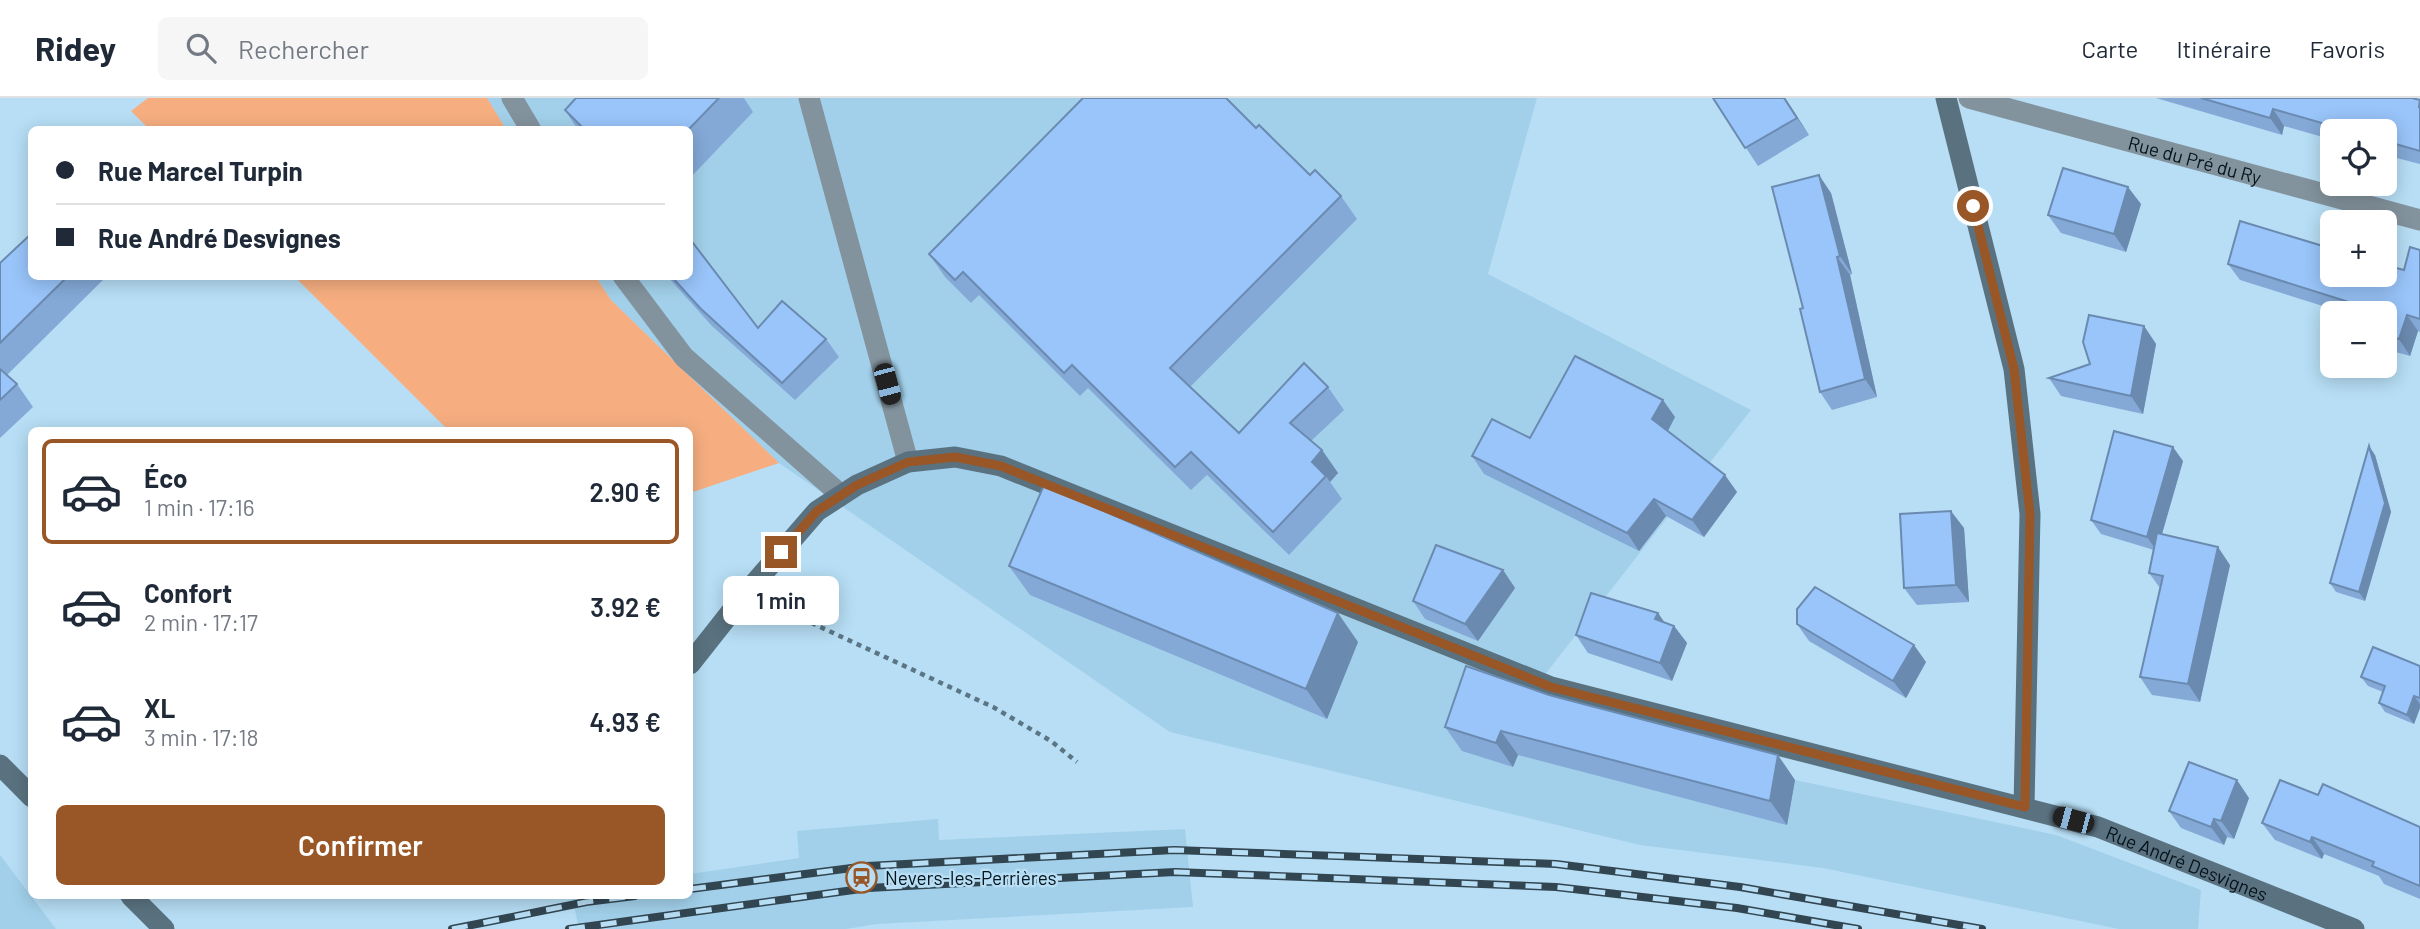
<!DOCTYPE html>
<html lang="fr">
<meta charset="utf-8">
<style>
:root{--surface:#fff;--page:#f6f6f7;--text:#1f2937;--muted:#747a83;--line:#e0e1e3;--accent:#995626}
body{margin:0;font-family:Barlow,sans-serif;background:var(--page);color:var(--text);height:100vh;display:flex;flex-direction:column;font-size:26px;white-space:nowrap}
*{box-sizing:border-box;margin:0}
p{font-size:23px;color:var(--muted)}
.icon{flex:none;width:38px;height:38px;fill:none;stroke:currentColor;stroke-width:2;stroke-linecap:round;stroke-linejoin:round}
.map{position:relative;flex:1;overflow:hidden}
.drawer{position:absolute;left:28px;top:329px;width:665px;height:472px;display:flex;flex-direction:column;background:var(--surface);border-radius:10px;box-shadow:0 4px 18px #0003}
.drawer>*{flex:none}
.hud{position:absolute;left:28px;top:28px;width:665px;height:154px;border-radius:10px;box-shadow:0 4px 18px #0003;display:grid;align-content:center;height:154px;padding:0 28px;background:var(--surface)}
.buttons{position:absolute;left:2320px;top:21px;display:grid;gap:14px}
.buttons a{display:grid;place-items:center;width:77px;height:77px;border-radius:10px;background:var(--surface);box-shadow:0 4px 18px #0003;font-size:35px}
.end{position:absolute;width:32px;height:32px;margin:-16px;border:9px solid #995626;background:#fff;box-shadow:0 0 0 4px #fff}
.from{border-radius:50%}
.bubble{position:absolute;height:49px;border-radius:10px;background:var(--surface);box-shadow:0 4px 18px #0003;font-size:23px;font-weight:600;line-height:49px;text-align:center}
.car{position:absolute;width:21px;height:42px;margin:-21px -10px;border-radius:9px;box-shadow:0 0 5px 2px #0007;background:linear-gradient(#222 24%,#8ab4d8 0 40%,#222 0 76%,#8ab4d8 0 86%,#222 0)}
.hud b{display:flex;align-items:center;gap:24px;height:66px;font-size:26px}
.hud b+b{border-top:2px solid var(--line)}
.hud i{width:18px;height:18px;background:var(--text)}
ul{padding:12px 0 0;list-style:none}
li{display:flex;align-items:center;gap:21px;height:105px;margin:0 14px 10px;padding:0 14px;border:4px solid transparent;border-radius:10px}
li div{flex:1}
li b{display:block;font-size:26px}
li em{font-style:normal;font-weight:600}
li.selected{border-color:var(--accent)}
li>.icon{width:63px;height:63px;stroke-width:1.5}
.cta{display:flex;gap:14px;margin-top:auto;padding:14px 28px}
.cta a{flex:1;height:80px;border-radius:10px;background:var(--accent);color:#fff;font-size:28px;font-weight:600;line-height:80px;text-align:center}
header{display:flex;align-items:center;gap:42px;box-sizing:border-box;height:98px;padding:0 35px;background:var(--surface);border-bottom:2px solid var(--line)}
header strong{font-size:33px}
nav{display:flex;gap:38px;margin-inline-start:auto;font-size:24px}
.search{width:490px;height:63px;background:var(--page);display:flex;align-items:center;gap:18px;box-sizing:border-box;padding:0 24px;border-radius:10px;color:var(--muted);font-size:26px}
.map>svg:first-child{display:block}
.built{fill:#a2d0ea}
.green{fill:#f6ae80}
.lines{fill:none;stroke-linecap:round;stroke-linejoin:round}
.path{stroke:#5b7584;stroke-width:4.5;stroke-dasharray:5 5;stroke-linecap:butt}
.lane{stroke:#83939d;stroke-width:21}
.street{stroke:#83939d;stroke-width:21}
.secondary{stroke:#5a7280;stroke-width:21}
.rail-casing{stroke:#324652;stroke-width:8}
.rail{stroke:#b7def5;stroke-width:5;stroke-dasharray:16;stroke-linecap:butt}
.wall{fill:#84a9d7}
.shaded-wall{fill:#6b8aaf}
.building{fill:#99c5fa;stroke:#6b8aaf;stroke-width:2}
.route{stroke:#995626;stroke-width:9}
.labels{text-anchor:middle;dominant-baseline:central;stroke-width:5;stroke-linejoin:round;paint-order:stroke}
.street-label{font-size:19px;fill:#05131b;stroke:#b7def5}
.poi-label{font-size:19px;fill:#05131b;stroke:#b7def5;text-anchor:start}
</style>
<header>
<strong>Ridey</strong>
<div class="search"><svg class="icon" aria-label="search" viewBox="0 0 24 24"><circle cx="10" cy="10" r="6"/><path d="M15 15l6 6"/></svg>Rechercher</div>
<nav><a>Carte</a><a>Itinéraire</a><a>Favoris</a></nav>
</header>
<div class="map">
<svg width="2420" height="831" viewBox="0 0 2420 831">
<rect width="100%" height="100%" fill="#b7def5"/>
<!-- built -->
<g class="built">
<path d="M487 0H1537L1488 176 1751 312 1522 606 1795 682 2056 737 2201 792 2198 831H2119L1823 770 1640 747 1170 634 779 365 611 202 596 179 690 178V32L506 31Z"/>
<path d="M938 721 939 742 1185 731 1193 809 877 826 846 831H579L572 798H690V776L799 760 797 733Z"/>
<path d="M0 757 56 831H0Z"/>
</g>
<!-- green -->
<g class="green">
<path d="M148 0H487L506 31H149L131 13Z"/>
<path d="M295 179H596L611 202 779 365 690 395V332H448Z"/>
</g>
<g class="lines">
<!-- path -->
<path class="path" d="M775 508 993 609 1051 643 1077 664"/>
<!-- lane -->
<path class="lane" d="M809 0 908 364"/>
<!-- street -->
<g class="street">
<path d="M512 0 531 32"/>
<path id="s1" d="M1969 0 2420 122"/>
<path d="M623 178 684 259 841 397"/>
</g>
<!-- secondary -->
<g class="secondary">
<path d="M1946 0 2014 271 2030 416 2024 709"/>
<path id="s2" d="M690 566 746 495 817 413 857 387 908 364 955 359 1001 368 1551 589 2098 729 2354 831"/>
<path d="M0 667 32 699"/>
<path d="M131 798 164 831"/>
</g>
<defs>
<g id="rail">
<path d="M690 791 867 768 1174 752 1556 766 1740 789 1982 831"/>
<path d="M452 831 586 804 635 798"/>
<path d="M569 831 868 790 1175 774 1556 789 1737 810 1858 831"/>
</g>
</defs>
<!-- rail casing -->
<use href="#rail" class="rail-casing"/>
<!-- rail -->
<use href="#rail" class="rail"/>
</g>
<!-- wall -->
<g class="wall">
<path d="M576 0H744L753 14 690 80V32H578L565 12Z"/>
<path d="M1713 0H1785L1809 37 1758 68Z"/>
<path d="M2156 0H2412L2420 2V66L2385 57V33H2333V42L2284 28 2282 37Z"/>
<path d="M1256 30 1310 77 1341 98 1357 121 1190 289 1239 335 1328 289 1344 312 1311 343 1322 352 1338 375 1330 384 1342 401 1289 457 1207 377 1191 392 1088 290 1080 298 979 197 971 205 945 179 929 156Z"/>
<path d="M1831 95 1852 176 1850 177 1877 299 1832 312 1820 294 1803 210Z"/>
<path d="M2141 106 2126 154 2061 135 2048 117Z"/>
<path d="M2420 152V234L2418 233 2410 258 2385 251V215H2345L2240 182 2228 166 2404 172Z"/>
<path d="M0 165 32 178H107L7 277 17 286 33 309 0 340Z"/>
<path d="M667 178H690L758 230 826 241 839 259 795 302 712 228Z"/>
<path d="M2144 228 2156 246 2143 316 2061 298 2049 280 2090 266Z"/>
<path d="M1675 319 1668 333 1737 394 1704 439 1666 418 1639 453 1484 376 1472 358 1530 340Z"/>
<path d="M2375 357 2391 414 2365 503 2336 494 2330 485Z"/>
<path d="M2183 363 2162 436 2230 467 2200 604 2152 597 2140 579 2160 490 2149 475 2154 452 2101 436 2091 422Z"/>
<path d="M1964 430 1969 504 1917 507 1904 490Z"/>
<path d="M1009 468 1358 544 1327 621 1030 497Z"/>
<path d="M1503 472 1515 490 1478 543 1425 521 1413 503Z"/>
<path d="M1658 515 1664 525 1674 528 1687 545 1672 583 1588 555 1576 537Z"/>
<path d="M1797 526 1926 564 1906 600 1809 543Z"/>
<path d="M1466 568 1795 682 1787 727 1518 657 1513 669 1462 653 1445 629Z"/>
<path d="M2420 568V610L2414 626 2385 614 2379 605 2383 594 2368 588 2361 579Z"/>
<path d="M2318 697 2420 729V801L2384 786 2379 778 2324 756 2322 761 2275 742 2262 725Z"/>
<path d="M2249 700 2234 741 2227 739 2224 747 2181 730 2169 713Z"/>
</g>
<!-- shaded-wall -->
<g class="shaded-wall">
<path d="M1784 0H1785L1809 37 1797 20Z"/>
<path d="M2273 11 2284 28 2282 37 2270 20Z"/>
<path d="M1819 77 1831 95 1852 176 1840 158Z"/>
<path d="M2128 89 2141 106 2126 154 2114 136Z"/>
<path d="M1837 159 1850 177 1877 299 1865 281Z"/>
<path d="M2407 217 2418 233 2410 258 2399 241Z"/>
<path d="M2144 228 2156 246 2143 316 2131 298Z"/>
<path d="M1663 302 1675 319 1665 338 1652 321Z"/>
<path d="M2369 348 2375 357 2391 414 2365 503 2359 494Z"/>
<path d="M2173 349 2183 363 2157 453 2147 439Z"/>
<path d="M1322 352 1338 375 1330 384 1326 378 1312 364Z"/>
<path d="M1725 377 1737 394 1704 439 1692 422Z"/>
<path d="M1654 401 1666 418 1639 453 1627 435Z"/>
<path d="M1951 413 1964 430 1969 504 1956 487Z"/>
<path d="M2218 449 2230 467 2200 604 2188 586Z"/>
<path d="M1503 472 1515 490 1478 543 1465 526Z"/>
<path d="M1338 515 1358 544 1327 621 1306 591Z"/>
<path d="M1658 515 1670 532 1655 521Z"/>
<path d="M1674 528 1687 545 1672 583 1660 565Z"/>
<path d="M1914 547 1926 564 1906 600 1893 583Z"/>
<path d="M2414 598 2420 606V610L2414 626 2407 617Z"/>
<path d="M1501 633 1518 657 1513 669 1496 645Z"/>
<path d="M1778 657 1795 682 1787 727 1770 703Z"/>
<path d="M2237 682 2249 700 2234 741 2221 723Z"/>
<path d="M2214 721 2227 739 2224 747 2211 729Z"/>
<path d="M2312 739 2324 756 2322 761 2310 744Z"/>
</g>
<!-- building -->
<g class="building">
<path d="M576 0H719L688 32H585L565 12Z"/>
<path d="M1083 0H1226L1256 30 1259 27 1310 77 1315 72 1341 98 1170 270 1239 335 1304 265 1328 289 1290 325 1322 352 1312 364 1326 378 1273 434 1191 354 1175 369 1072 267 1064 275 963 174 955 182 929 156Z"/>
<path d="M1713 0H1784L1797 20 1745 50Z"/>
<path d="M2201 0H2412L2420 2 2419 9H2420V53L2385 43V33H2350L2273 11 2270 20Z"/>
<path d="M2063 70 2128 89 2114 136 2048 117Z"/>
<path d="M1819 77 1840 158 1837 159 1865 281 1820 294 1800 211 1803 210 1772 89Z"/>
<path d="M2240 123 2333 151V177H2385V167L2404 172 2410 149 2420 152V221L2407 217 2399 241 2385 238V215H2373L2374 212 2228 166Z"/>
<path d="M32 135V178H68L0 245V165Z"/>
<path d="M690 141 758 230 782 203 826 241 782 285 700 210 671 178H690Z"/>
<path d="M2089 217 2144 228 2131 298 2049 280 2090 266 2083 244Z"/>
<path d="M1575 258 1663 302 1652 321 1725 377 1692 422 1654 401 1627 435 1472 358 1492 321 1530 340Z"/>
<path d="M0 271 17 286 0 302Z"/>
<path d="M2114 333 2173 349 2147 439 2091 422Z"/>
<path d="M2369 348 2385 405 2359 494 2330 485Z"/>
<path d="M1044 387 1338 515 1306 591 1009 468Z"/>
<path d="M1951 413 1956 487 1904 490 1900 416Z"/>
<path d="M2157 435 2218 449 2188 586 2140 579 2163 478 2149 475Z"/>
<path d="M1436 447 1503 472 1465 526 1413 503Z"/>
<path d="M1815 489 1914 547 1893 583 1797 526V511Z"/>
<path d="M1591 495 1658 515 1655 521 1674 528 1660 565 1576 537Z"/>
<path d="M2373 549 2420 568V600L2414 598 2407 617 2379 605 2385 588 2361 579Z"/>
<path d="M1466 568 1549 597 1778 657 1770 703 1501 633 1496 645 1445 629Z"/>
<path d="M2189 664 2237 682 2221 723 2214 721 2211 729 2169 713Z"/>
<path d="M2280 682 2318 697 2323 686 2420 729V788L2372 768 2374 764 2312 739 2310 744 2262 725Z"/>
</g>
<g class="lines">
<!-- route -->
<path class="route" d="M781 454 817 413 857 387 908 364 955 359 1001 368 1551 589 2025 709 2030 416 2014 271 1973 108"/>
</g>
<!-- icons -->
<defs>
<symbol id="station-ring" viewBox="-11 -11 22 22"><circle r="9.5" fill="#b7def5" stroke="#995626" stroke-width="1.5"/><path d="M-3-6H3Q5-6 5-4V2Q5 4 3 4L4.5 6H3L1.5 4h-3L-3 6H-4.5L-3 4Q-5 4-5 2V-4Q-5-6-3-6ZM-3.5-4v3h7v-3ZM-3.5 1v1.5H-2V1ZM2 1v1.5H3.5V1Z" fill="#995626"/></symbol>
</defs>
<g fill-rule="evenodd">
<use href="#station-ring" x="844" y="762" width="35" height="35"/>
</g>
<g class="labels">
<!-- street labels -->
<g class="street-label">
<text stroke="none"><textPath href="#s1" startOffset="234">Rue du Pré du Ry</textPath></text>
<text stroke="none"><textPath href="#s2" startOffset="1650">Rue André Desvignes</textPath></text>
</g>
<!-- poi labels -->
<g class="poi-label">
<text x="885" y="779">Nevers-les-Perrières</text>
</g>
</g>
</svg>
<div class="buttons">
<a><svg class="icon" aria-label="locate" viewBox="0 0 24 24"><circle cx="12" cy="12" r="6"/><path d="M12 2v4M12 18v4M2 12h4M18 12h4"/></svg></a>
<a>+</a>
<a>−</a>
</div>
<i class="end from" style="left:1973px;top:108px"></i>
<i class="end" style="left:781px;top:454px"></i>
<div class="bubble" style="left:723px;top:478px;width:116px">1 min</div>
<i class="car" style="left:887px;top:286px;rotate:165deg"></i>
<i class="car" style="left:2073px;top:722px;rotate:285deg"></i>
<div class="hud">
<b><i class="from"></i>Rue Marcel Turpin</b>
<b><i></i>Rue André Desvignes</b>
</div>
<section class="drawer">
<ul>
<li class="selected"><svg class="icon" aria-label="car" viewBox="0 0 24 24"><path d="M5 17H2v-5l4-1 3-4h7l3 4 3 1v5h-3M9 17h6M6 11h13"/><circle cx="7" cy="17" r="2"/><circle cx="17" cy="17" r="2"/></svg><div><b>Éco</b><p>1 min · 17:16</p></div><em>2.90 €</em></li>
<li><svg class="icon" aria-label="car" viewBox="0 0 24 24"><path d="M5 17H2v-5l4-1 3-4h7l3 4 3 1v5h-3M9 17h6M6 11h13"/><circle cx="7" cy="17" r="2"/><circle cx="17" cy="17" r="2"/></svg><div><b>Confort</b><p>2 min · 17:17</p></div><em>3.92 €</em></li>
<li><svg class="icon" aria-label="car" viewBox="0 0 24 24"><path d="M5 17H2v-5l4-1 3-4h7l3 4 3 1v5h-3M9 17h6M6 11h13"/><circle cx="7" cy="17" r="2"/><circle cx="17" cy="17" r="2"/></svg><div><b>XL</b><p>3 min · 17:18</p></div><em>4.93 €</em></li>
</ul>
<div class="cta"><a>Confirmer</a></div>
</section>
</div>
